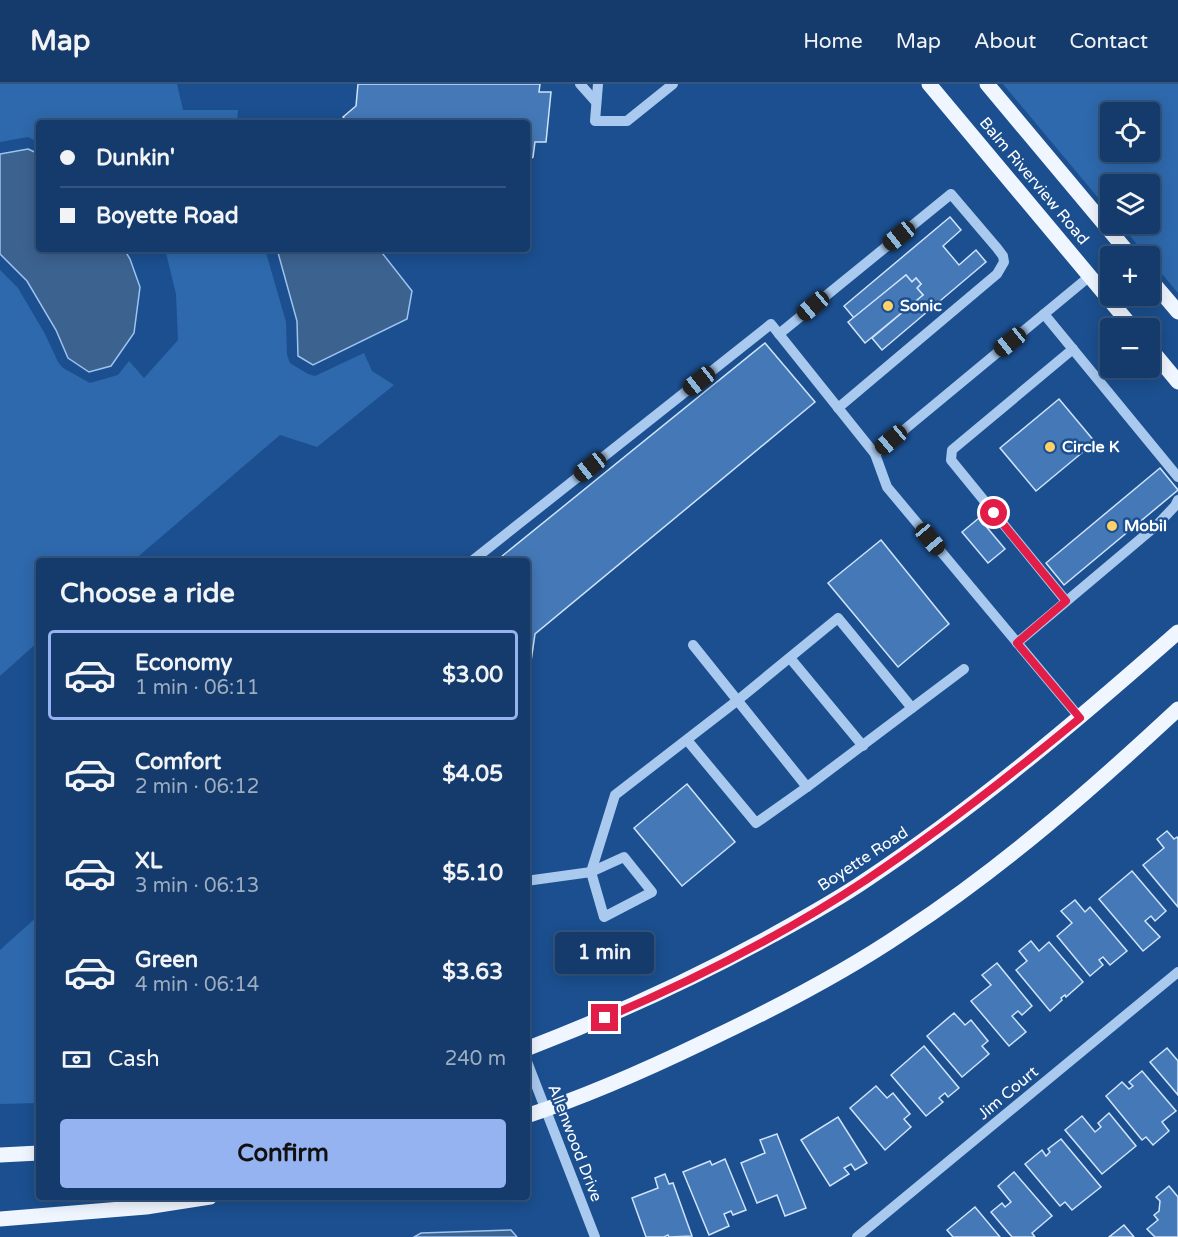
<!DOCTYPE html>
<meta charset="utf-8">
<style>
:root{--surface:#143b6b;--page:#1d4271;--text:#f1f3f6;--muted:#9dadc1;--line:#33557e;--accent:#95b2f1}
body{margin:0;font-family:"Varela Round",sans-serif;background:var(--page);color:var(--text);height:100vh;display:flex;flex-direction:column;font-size:22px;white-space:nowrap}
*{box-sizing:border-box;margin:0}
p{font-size:20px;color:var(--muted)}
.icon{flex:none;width:33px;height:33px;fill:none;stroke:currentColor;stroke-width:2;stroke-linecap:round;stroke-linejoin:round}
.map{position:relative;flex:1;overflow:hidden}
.side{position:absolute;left:36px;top:474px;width:494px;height:642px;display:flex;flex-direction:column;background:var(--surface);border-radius:6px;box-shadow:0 3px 15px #0003,0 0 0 2px var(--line)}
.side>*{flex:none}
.hud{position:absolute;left:36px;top:36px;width:494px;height:132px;border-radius:6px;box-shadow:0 3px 15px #0003,0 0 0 2px var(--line);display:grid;align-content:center;height:132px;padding:0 24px;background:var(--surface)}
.buttons{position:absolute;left:1100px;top:18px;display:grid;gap:12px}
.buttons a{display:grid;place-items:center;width:60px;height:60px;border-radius:6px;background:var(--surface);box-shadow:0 3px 15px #0003,0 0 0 2px var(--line);font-size:30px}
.end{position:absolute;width:27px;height:27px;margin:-14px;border:8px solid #e11d48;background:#fff;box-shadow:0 0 0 3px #fff}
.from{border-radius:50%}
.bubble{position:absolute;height:42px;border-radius:6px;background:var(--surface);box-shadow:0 3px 15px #0003,0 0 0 2px var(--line);font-size:20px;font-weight:700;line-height:42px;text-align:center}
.car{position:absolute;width:18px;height:36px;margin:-18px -9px;border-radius:8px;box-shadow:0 0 4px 2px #0007;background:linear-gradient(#222 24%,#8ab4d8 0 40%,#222 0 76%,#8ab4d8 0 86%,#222 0)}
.hud b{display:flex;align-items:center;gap:21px;height:57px;font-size:22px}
.hud b+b{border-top:2px solid var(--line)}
.hud i{width:15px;height:15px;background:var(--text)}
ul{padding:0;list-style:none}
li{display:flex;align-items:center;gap:18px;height:90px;margin:0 12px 9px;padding:0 12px;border:3px solid transparent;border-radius:6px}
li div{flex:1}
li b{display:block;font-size:22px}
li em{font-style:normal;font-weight:700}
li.on{border-color:var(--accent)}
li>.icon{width:54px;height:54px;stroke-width:1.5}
h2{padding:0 24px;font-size:27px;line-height:72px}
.pay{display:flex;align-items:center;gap:15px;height:66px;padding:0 24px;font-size:22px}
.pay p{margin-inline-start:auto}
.action{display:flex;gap:12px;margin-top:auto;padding:12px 24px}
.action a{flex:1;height:69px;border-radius:6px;background:var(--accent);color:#111;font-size:24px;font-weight:700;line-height:69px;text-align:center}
header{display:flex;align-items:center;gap:36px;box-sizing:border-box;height:84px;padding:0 30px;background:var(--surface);border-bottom:2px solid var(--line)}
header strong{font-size:28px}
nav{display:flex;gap:33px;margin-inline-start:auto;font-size:21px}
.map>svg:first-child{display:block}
.green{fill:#2e69ad;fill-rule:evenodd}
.water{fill:#3c6290;stroke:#9cc4f0;stroke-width:1.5}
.building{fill:#4478b7;stroke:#cfe3fa;stroke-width:1.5}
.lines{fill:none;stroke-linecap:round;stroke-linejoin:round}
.minor{stroke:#a9c9ee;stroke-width:10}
.major{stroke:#f0f6ff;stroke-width:15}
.route{stroke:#e11d48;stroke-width:8}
.poi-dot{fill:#ffd166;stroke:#1b4f8f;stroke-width:2}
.labels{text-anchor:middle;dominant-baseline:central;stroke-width:5;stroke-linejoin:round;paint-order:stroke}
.street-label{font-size:16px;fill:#fff;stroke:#1b4f8f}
.poi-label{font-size:16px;font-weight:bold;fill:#fff;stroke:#1b4f8f;text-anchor:start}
</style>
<header>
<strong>Map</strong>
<nav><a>Home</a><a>Map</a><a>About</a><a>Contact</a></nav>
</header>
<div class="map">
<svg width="1178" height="1153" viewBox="0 0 1178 1153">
<rect width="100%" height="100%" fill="#1b4f8f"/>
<!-- green -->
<g class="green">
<path d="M0 0H177L183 26H238L237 39H39V59L28 53 0 58Z"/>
<path d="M1003 0H1178V209L1120 140H1149V100H1110V128ZM1149 28V68H1110V28Z"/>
<path d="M165 165H265L286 238 287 271 290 279 308 290 315 292 364 269 372 287 394 301 317 363 280 351 133 477H39V557L0 592V186L18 204 45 250 58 278 63 284 90 299 118 291 129 277 144 294 178 256 176 210Z"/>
<path d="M39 831V1019L0 1020V866Z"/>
</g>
<!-- water -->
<g class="water">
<path d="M28 65 39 70V165H124L130 175 140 203 134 249 111 282 89 288 68 274 56 246 27 197 0 170V70Z"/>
<path d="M277 165H379L412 207 407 235 313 281 298 272 297 237Z"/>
<path d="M511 1146 517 1153H414L421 1149Z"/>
</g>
<!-- building -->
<g class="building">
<path d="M358 0H540L539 8H551L546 58H535L533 73 526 78V39H349L343 33 356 22Z"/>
<path d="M950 133 961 146 943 162 959 181 976 166 986 178 882 266 872 254 923 211 917 204 921 200 916 194 912 198 906 191 854 234 844 222Z"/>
<path d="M906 191 912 198 916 194 921 200 917 204 923 211 865 259 848 238Z"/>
<path d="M765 259 815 318 535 550 526 612V477H496Z"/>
<path d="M1059 315 1095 358 1036 407 1000 364Z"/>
<path d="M1160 384 1178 406 1064 501 1046 479Z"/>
<path d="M979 434 1005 465 988 479 962 448Z"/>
<path d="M881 456 949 540 898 583 828 499Z"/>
<path d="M687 700 735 758 682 802 634 744Z"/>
<path d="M1167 747 1174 755 1177 753 1178 755V823L1143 781 1164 764 1157 755Z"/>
<path d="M1132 787 1166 827 1155 837 1151 832 1145 837 1160 853 1143 867 1099 815Z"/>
<path d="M1075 816 1085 828 1090 823 1127 867 1110 881 1103 873 1099 876 1103 881 1090 892 1057 852 1072 839 1061 827Z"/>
<path d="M1031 857 1039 867 1049 858 1083 898 1066 913 1065 911 1061 914 1062 916 1050 927 1016 886 1027 877 1019 867Z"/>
<path d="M997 879 1032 922 1022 931 1018 927 1012 932 1026 948 1009 962 971 917 991 901 982 891Z"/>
<path d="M954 929 965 941 971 936 988 957 982 962 989 970 962 993 927 952Z"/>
<path d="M924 962 959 1004 948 1013 945 1009 939 1014 943 1018 926 1032 891 991Z"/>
<path d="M1167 964 1178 977V1011L1150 978Z"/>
<path d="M1142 987 1176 1027 1162 1038 1169 1047 1153 1061 1146 1053 1142 1056 1106 1012 1122 998 1129 1005 1133 1002 1129 998Z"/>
<path d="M876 1002 887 1014 893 1009 910 1030 904 1035 911 1043 885 1066 850 1024Z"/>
<path d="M1109 1029 1136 1062 1102 1090 1065 1046 1082 1032 1095 1048 1101 1043 1098 1039Z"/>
<path d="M838 1033 867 1079 855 1086 851 1080 844 1084 849 1090 830 1102 801 1056Z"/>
<path d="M777 1050 806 1124 785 1132 777 1111 757 1119 741 1079 765 1069 760 1056Z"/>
<path d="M1061 1055 1101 1103 1072 1126 1065 1118 1060 1122 1025 1080 1042 1066 1046 1072 1050 1068 1048 1065Z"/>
<path d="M725 1075 746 1126 733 1131 731 1127 724 1130 729 1142 709 1151 683 1088 710 1077 712 1081Z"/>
<path d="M1014 1088 1052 1132 1032 1149 1035 1153H1012L991 1128 1002 1119 1005 1123 1011 1118 998 1102Z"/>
<path d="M665 1090 669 1100 673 1099 692 1152 669 1153 668 1151 664 1153H646L632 1114 658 1104 655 1094Z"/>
<path d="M1169 1102 1178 1113V1153H1155L1147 1145 1158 1136 1154 1131 1159 1127 1160 1117 1156 1113Z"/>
<path d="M975 1123 1000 1153H953L947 1146Z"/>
<path d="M1124 1141 1134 1153H1109Z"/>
</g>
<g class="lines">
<!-- minor -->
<g class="minor">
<path d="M580 0 596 18"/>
<path d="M598 0 595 37H627L673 0"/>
<path d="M1044 230 1178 393"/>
<path d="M779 250 951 110 997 164 1003 172 1004 178 997 190 838 324"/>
<path d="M875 370 1090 192"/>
<path d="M472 477 771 240 875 370 887 403 1080 634"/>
<path d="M1066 517 951 376 952 366 1073 265"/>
<path d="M1017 559 1157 441 1175 422 1178 416"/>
<path d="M693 561 807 703"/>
<path d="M790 574 863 662"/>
<path d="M912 624 964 585"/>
<path d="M624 773 652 808 604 833 591 788Z"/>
<path d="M526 797 591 788 615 711 738 616 838 534 912 624 807 703 756 739 687 656"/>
<path d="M526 975 595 1153"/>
<path d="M857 1153 1178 888"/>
</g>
<!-- major -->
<g class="major">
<path d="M929 0 1133 244"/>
<path d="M987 0 1131 172"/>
<path d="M1149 194 1178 228"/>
<path d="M1149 263 1178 298"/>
<path d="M526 965C612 932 693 895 773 851 804 834 837 816 866 796 977 722 1078 636 1178 548"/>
<path d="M526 1032C588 1012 648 985 706 957 774 925 842 890 904 848 1003 783 1092 705 1178 625"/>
<path d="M0 1071 39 1069"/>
<path d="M0 1135 146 1123 210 1113"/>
</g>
</g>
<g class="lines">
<!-- route -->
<path class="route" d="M605 934C694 896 786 849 866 796 941 746 1011 691 1080 634L1017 559 1066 517 994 429"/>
</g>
<!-- markers -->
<g class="poi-dot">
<circle cx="888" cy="222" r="6"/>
<circle cx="1050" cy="363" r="6"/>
<circle cx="1112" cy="442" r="6"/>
</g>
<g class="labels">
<!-- street labels -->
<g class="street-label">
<text transform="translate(1034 97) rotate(50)">Balm Riverview Road</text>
<text transform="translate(863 775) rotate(-33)">Boyette Road</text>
<text transform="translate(1008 1009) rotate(-40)">Jim Court</text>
<text transform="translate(575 1059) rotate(69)">Allenwood Drive</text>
</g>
<!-- poi labels -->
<g class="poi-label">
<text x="900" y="222">Sonic</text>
<text x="1062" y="363">Circle K</text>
<text x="1124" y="442">Mobil</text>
</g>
</g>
</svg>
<div class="buttons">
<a><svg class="icon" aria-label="locate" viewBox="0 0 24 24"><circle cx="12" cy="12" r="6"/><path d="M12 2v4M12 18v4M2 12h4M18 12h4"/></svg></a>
<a><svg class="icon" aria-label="layers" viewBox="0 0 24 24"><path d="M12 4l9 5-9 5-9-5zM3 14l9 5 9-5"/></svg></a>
<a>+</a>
<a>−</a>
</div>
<i class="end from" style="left:994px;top:429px"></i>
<i class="end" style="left:605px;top:934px"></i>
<div class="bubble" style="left:555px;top:848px;width:99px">1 min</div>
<i class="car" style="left:899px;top:152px;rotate:231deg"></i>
<i class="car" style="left:813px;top:222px;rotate:230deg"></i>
<i class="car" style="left:1010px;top:258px;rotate:231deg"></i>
<i class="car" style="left:699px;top:297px;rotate:232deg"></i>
<i class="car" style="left:891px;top:356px;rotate:230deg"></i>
<i class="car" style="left:590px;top:383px;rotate:232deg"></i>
<i class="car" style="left:930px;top:455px;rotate:140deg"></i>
<div class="hud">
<b><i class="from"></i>Dunkin'</b>
<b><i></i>Boyette Road</b>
</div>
<section class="side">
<h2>Choose a ride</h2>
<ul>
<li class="on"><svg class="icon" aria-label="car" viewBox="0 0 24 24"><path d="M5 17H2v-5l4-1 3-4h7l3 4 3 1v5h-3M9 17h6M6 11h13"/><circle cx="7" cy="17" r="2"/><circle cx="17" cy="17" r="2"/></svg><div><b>Economy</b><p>1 min · 06:11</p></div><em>$3.00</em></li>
<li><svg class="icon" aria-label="car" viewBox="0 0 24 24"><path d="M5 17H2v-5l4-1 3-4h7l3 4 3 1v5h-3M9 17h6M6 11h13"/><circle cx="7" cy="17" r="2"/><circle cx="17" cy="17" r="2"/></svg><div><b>Comfort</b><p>2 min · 06:12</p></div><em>$4.05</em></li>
<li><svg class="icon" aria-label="car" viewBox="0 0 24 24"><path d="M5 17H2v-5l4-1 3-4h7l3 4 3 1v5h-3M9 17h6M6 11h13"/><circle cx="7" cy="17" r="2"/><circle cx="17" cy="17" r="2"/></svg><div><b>XL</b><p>3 min · 06:13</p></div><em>$5.10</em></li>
<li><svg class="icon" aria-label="car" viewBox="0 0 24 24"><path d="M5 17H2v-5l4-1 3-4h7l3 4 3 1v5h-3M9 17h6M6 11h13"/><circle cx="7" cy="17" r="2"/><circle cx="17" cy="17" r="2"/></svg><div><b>Green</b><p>4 min · 06:14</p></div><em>$3.63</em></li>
</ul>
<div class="pay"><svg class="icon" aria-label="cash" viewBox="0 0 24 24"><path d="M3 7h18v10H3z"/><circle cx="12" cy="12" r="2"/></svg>Cash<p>240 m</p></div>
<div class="action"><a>Confirm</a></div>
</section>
</div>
